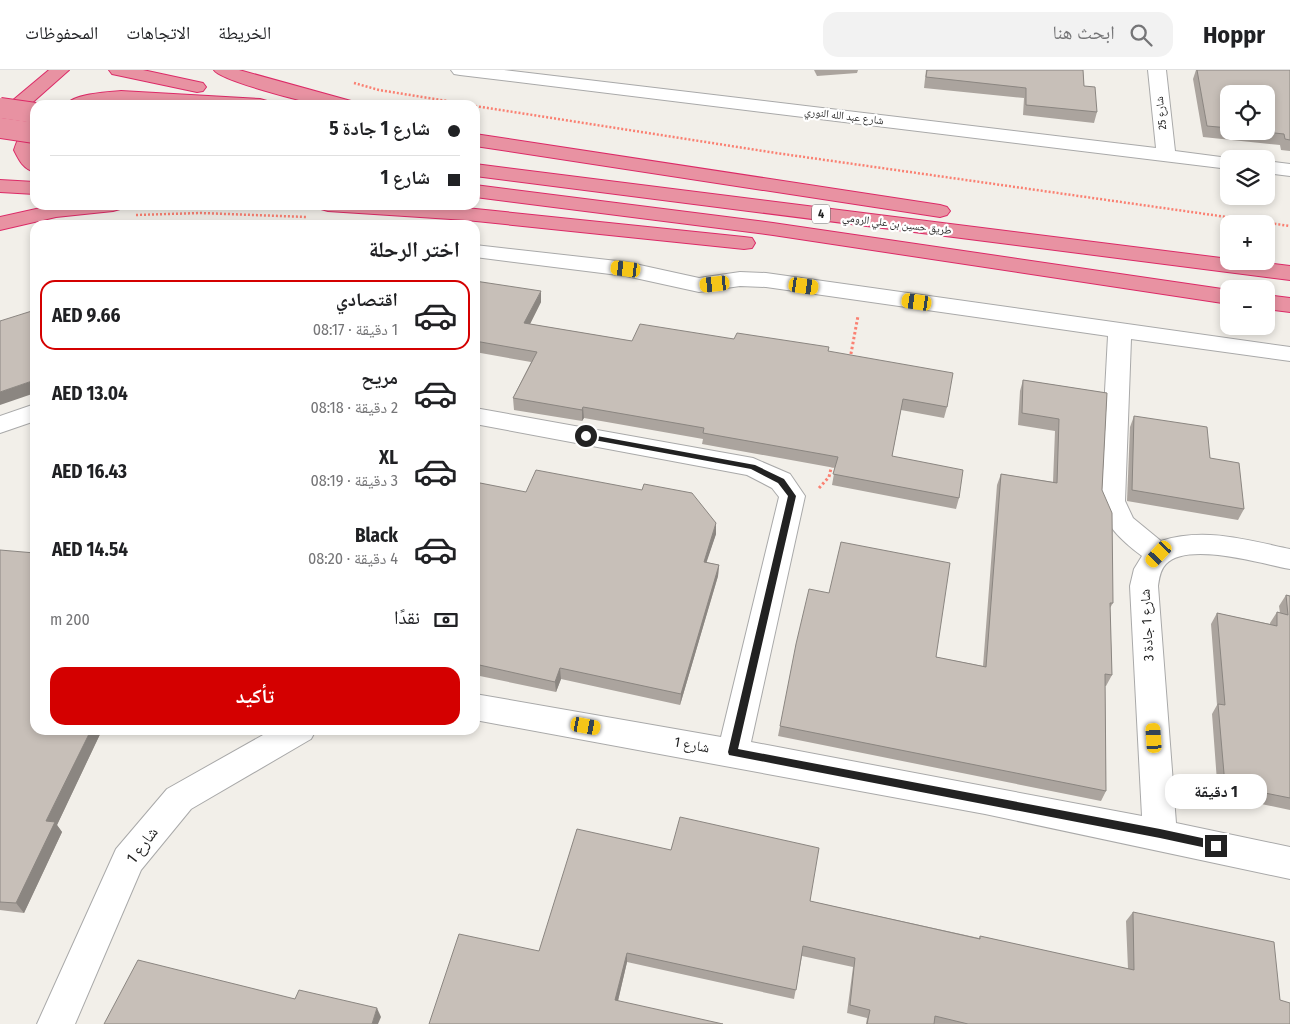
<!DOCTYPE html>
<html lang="ar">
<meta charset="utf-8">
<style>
:root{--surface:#fff;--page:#f2f2f2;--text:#202124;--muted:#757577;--line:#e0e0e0;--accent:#d40000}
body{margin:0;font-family:"Fira Sans Condensed","Noto Naskh Arabic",sans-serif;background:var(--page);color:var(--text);direction:rtl;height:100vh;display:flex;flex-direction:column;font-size:19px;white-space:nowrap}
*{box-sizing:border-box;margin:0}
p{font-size:16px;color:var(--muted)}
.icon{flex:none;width:28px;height:28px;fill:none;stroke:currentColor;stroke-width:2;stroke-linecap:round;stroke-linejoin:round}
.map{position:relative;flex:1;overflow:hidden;direction:ltr}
.sheet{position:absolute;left:30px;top:150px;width:450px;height:515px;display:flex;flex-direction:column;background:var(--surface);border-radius:15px;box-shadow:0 2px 8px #0003;direction:rtl}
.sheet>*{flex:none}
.banner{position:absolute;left:30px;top:30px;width:450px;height:110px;border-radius:15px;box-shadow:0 2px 8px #0003;direction:rtl;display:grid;align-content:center;height:110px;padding:0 20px;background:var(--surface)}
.controls{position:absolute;left:1220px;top:15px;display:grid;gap:10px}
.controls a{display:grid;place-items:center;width:55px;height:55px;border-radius:10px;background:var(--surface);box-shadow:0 2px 8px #0003;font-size:25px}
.end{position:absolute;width:22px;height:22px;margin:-11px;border:6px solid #222;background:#fff;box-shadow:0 0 0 2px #fff}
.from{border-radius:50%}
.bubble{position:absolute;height:35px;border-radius:15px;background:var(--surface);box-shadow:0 2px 8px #0003;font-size:16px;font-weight:700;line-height:35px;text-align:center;direction:rtl}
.car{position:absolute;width:15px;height:30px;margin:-15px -8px;border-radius:6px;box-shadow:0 0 4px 1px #0007;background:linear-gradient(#f5c518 24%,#345 0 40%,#f5c518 0 76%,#345 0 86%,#f5c518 0)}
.banner b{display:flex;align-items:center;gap:18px;height:48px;font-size:19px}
.banner b+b{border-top:1px solid var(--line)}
.banner i{width:12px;height:12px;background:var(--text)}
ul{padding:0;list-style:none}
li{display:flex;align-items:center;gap:15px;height:70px;margin:0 10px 8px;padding:0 10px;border:2px solid transparent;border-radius:15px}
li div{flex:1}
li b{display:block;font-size:19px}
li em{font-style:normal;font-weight:700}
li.on{border-color:var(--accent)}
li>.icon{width:45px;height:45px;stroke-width:1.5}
h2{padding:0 20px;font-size:22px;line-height:60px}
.pay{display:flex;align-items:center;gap:12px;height:55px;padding:0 20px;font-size:19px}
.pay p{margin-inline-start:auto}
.cta{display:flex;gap:10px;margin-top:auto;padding:10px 20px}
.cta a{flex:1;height:58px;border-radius:15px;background:var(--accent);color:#fff;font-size:20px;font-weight:700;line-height:58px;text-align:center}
header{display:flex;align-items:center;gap:30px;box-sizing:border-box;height:70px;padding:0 25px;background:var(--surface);border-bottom:1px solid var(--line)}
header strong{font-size:24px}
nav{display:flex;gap:28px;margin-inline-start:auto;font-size:18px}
.search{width:350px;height:45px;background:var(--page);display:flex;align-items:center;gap:12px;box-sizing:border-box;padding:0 18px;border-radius:15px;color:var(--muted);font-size:19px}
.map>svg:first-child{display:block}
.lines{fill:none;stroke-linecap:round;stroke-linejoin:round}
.street-casing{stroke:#a9a9a9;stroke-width:2}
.highway-casing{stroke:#dc2a67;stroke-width:2}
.path-far1{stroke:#fa8072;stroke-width:2.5;stroke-dasharray:2 2;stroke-linecap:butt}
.path{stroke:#fa8072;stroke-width:3;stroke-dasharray:2.5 2.5;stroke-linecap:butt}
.street{fill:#fff;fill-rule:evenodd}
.highway{fill:#e892a2;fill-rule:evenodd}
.highway-bridge-casing{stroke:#dc2a67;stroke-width:22;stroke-linecap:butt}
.highway-bridge{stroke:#e892a2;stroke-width:20}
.wall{fill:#aba49e;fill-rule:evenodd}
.shaded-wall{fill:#8b8681}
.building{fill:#c7bfb8;stroke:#8b8681}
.route{fill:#222}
.labels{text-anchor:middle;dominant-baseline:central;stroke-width:4.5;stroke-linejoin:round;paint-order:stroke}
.far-street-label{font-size:11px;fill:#222;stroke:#fff}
.shield{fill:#fff;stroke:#646464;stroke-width:1}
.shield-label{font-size:12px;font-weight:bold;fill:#222}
.street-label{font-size:14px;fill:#222;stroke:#fff}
.near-street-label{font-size:16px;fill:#222;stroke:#fff}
</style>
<header>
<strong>Hoppr</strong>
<div class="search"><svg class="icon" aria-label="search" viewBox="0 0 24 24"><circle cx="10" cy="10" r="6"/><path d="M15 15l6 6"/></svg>ابحث هنا</div>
<nav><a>الخريطة</a><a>الاتجاهات</a><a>المحفوظات</a></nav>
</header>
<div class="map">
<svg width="1290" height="954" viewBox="0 0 1290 954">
<rect width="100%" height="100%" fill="#f2efe9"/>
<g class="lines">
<defs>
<g id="street">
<path d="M451 0H504L1156 78 1148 0H1166L1175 81 1236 89H1229V99L460 5 454 4Z"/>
<path d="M1266 91 1290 94V106L1266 103Z"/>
<path d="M475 175 626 192 699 208 740 202 766 203 1290 277V291L1131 269 1125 431 1133 448 1161 471C1204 457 1247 470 1290 479V499C1262 494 1188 471 1166 494 1160 500 1159 509 1158 516L1176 753 1290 777V809L985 744 475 650V624L721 667 779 427 772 418 747 405 475 354V338L753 388 790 404 805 426 751 672 1142 746 1130 516 1134 499 1142 486C1122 471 1105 456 1099 431L1108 266 766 217 740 216 699 222 626 206 475 187Z"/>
<path d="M35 334V351L0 363V346Z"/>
<path d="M272 660H316L311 669 191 739 141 800 75 954H37L116 779 167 719Z"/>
</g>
<g id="highway">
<path d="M49 0H69L7 55 0 57V41Z"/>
<path d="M109 0H143L203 13 206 17 203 21 197 22 112 4Z"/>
<path d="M214 0H239L351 31 353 35C343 35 332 36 322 35 305 32 221 11 214 0Z"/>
<path d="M121 21 260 29 267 31 269 35H175L121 31 95 35H66C73 24 108 22 121 21Z"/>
<path d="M35 55V102C23 99 19 90 14 80 18 68 22 58 35 55Z"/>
<path d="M475 64 940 135 947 137 950 141 947 145 940 147 475 76Z"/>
<path d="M475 94 1229 189V191H1249L1290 196V210L475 106Z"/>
<path d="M0 110 35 112V124L0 122Z"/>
<path d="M475 115 773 153 1229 220V234L773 165 475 127Z"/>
<path d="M54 135H123L120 139 113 141 56 147 0 160V147Z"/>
<path d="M318 135H423L466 138 744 167 752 168 755 173 752 178 744 179 466 150 328 141 321 139Z"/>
<path d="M1266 225 1290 228V242L1266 239Z"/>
</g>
</defs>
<!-- street casing -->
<use href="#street" class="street-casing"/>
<!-- highway casing -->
<use href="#highway" class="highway-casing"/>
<!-- path-far1 -->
<g class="path-far1">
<path d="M354 13 379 20 472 35"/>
<path d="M475 36 776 83 1290 156"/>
<path d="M136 145 200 143 307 147"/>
</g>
<!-- path -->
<g class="path">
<path d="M850 289 858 246"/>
<path d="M819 418 829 407 832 394"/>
</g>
<!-- street -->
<use href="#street" class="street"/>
<!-- highway -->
<use href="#highway" class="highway"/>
<defs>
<g id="highway-bridge">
<path d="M0 38 35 43"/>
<path d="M0 58 35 63"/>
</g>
</defs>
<!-- highway-bridge casing -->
<use href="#highway-bridge" class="highway-bridge-casing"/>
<!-- highway-bridge -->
<use href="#highway-bridge" class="highway-bridge"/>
</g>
<!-- wall -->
<g class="wall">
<path d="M814 0H858L857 3 817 6Z"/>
<path d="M926 0H1083L1084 16 1097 42 1094 53 1023 45 1024 28 924 18Z"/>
<path d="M1196 0H1290V81L1281 80 1280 75 1203 67 1193 9ZM1229 24 1266 61H1229Z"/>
<path d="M475 211 541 232 530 254 632 271 734 269 828 282 947 337 944 348 901 340 892 386 959 428 956 439 832 415 835 398 702 374 703 369 584 348 582 351 514 340 513 328 531 292 475 282Z"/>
<path d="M1023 310 1107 323 1102 420 1113 533 1110 538 1112 605 1106 616H1105L1106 721 1101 731 778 666 780 656 936 587 983 596 997 415 1001 404 1053 412 1055 361 1018 355 1020 321Z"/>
<path d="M1134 346 1210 388 1244 439 1238 450 1127 431 1130 357Z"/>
<path d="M475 412 716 464 706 492 719 495 718 506 680 635 561 609 556 622 475 605Z"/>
<path d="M0 480 35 660H102L57 755 62 762 24 843 0 840Z"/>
<path d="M1286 525 1290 526V740L1218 725 1212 644 1217 635 1211 554 1217 543 1270 554V553L1277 542 1280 543 1279 536Z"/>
<path d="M810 831 979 868 980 866 1128 899 1126 851 1133 842 1280 930 1290 954H866L867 948 847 943 853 897 802 886 794 929 627 892 618 931 429 954 539 881Z"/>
</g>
<!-- shaded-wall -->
<g class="shaded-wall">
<path d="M541 221V232L525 264 524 253Z"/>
<path d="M35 310V323L0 335V322Z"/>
<path d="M583 337 584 348 582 351V340Z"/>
<path d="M716 453V464L703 503 704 492Z"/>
<path d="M719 495 718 506 680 635 681 624Z"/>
<path d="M560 598 561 609 556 622 555 612Z"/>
<path d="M91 660H102L57 755 62 762 24 843 16 833 46 751Z"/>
<path d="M627 883V892L616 939 615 930Z"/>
<path d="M377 938 381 947 378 954H372Z"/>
</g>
<!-- building -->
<g class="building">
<path d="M927 0H1083L1084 16 1095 17 1097 42 1026 35V18L926 7Z"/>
<path d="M1197 0H1290V70L1285 69 1284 64 1256 61H1266V24H1229V58L1207 56Z"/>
<path d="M475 211 541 221 524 253 632 271 640 254 734 269 737 263 829 277 828 281 953 303 947 337 903 329 892 386 963 400 959 428 833 404 838 387 703 363 704 358 583 337 582 340 513 328 537 282 475 271Z"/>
<path d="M35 240V310L0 322V251Z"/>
<path d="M1023 310 1107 323 1102 420 1112 443 1113 533H1110L1112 605 1105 604 1106 721 780 656 796 574 809 519 829 523 841 472 950 493 936 587 986 597 1001 404 1057 413 1059 349 1022 343Z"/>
<path d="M1134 346 1207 357 1210 388 1239 393 1244 439 1132 420Z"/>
<path d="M536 400 642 420 644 414 692 423 716 453 704 492 719 495 681 624 560 598 555 612 475 594V412L526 422Z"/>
<path d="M0 480 35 483V660H91L46 751 55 752 16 833 0 832Z"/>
<path d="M1286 525 1290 526V728L1225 715 1218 634 1225 635 1217 543 1277 556V542L1288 545Z"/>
<path d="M680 747 819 778 810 831 980 869V866L1134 900 1133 842 1274 872 1280 930 1290 933V954H968L935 946 934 954H867L870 940 850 935 855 888 803 876 796 920 627 883 615 930 723 954H429L459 864 539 881 577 759 671 780Z"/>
<path d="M138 890 295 929 299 920 377 938 372 954H104Z"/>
</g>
<!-- route -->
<path class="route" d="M586 364 755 395 784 409 796 426 738 679 1160 759 1216 771 1221 776 1219 779 1216 780 1160 768 729 685 728 682 788 426 778 413 751 399 583 368V365Z"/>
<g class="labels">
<!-- far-street labels -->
<g class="far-street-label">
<text transform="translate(1161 43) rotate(-96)">شارع 25</text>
<text transform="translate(844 46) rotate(7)">شارع عبد الله النوري</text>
<text transform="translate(897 154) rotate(7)">طريق حسين بن علي الرومي</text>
</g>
<!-- shield labels -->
<rect class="shield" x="812" y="134.5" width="18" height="19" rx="4"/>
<g class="shield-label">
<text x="821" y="144">4</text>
</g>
<!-- street labels -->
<g class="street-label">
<text transform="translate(1147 555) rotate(-93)">شارع 1 جادة 3</text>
<text transform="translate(692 675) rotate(10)">شارع 1</text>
</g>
<!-- near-street labels -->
<g class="near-street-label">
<text transform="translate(142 775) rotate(-53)">شارع 1</text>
</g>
</g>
</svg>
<div class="controls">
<a><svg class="icon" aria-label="locate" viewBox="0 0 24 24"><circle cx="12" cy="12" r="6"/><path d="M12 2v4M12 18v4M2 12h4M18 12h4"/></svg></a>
<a><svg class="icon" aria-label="layers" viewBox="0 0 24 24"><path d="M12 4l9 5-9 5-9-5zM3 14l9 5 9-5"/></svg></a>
<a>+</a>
<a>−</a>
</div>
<i class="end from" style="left:586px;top:366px"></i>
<i class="end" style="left:1216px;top:776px"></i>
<div class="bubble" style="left:1165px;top:704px;width:102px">1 دقيقة</div>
<i class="car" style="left:626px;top:199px;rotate:277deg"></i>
<i class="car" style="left:715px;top:214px;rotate:264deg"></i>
<i class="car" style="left:804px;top:216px;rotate:98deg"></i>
<i class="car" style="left:917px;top:232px;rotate:278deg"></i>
<i class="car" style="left:1159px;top:484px;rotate:223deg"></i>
<i class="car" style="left:586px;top:656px;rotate:100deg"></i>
<i class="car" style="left:1154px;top:668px;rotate:356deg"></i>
<div class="banner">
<b><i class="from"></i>شارع 1 جادة 5</b>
<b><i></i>شارع 1</b>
</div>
<section class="sheet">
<h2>اختر الرحلة</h2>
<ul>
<li class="on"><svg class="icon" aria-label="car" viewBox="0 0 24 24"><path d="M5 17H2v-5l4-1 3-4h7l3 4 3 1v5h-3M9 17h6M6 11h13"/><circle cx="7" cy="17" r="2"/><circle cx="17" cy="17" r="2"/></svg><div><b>اقتصادي</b><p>1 دقيقة · 08:17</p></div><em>AED 9.66</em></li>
<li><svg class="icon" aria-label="car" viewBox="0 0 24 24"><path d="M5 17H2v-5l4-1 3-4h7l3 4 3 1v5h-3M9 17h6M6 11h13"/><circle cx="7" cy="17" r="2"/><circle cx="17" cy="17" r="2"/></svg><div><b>مريح</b><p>2 دقيقة · 08:18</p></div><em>AED 13.04</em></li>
<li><svg class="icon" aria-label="car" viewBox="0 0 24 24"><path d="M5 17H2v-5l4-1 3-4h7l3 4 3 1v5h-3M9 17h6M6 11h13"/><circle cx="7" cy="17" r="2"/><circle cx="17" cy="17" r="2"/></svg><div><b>XL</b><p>3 دقيقة · 08:19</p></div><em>AED 16.43</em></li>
<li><svg class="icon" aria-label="car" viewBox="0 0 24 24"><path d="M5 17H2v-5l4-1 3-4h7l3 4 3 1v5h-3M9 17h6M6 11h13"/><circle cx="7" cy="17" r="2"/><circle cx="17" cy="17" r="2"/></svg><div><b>Black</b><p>4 دقيقة · 08:20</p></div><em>AED 14.54</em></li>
</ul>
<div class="pay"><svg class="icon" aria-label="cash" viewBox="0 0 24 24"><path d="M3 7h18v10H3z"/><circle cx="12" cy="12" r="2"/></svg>نقدًا<p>200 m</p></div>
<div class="cta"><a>تأكيد</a></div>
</section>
</div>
